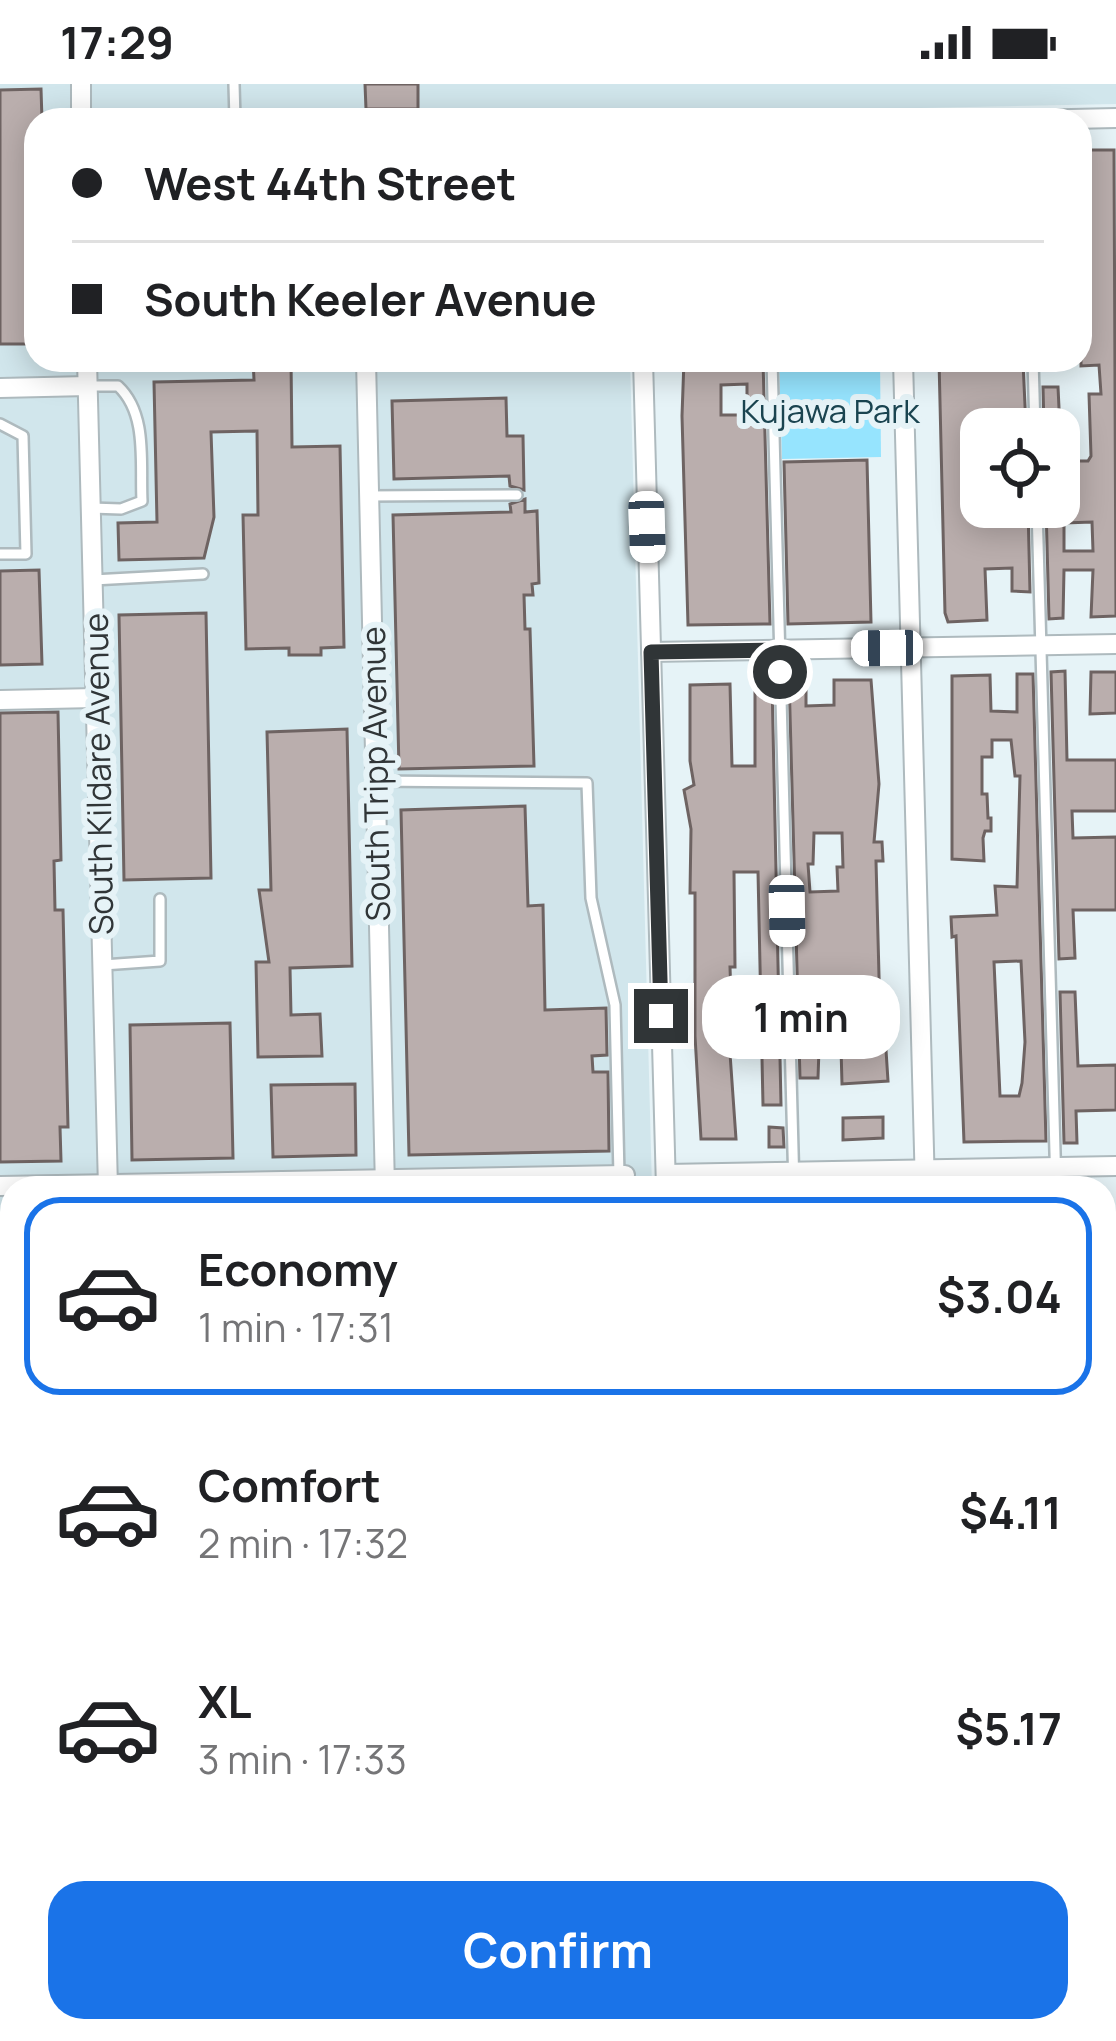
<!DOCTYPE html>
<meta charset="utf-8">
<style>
:root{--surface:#fff;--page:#f2f2f2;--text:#202124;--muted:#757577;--line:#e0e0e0;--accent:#1a73e8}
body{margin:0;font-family:Manrope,sans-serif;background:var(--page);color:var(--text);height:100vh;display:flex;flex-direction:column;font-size:45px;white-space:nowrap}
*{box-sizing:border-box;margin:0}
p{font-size:39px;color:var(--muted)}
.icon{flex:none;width:66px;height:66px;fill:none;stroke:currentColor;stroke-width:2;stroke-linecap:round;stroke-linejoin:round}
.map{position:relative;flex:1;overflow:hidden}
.sheet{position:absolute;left:0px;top:1092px;width:1116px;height:867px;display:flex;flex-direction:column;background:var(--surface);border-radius:36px 36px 0 0;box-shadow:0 6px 30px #0003}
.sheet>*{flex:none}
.guide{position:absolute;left:24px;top:24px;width:1068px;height:264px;border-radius:36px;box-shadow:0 6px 30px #0003;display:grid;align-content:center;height:264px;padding:0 48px;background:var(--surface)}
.controls{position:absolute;left:960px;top:324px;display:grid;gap:24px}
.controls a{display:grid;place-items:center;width:120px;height:120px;border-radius:24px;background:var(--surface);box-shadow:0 6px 30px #0003;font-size:60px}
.end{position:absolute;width:54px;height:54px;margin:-27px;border:15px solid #303537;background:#fff;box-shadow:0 0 0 6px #fff}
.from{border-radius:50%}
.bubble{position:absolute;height:84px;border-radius:36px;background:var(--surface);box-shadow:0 6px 30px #0003;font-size:39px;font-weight:700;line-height:84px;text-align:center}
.car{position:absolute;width:36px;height:72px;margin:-36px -18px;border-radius:15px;box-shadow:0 0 9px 3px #0007;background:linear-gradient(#fff 24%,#345 0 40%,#fff 0 76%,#345 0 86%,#fff 0)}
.guide b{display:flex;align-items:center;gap:42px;height:114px;font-size:45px}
.guide b+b{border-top:3px solid var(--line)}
.guide i{width:30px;height:30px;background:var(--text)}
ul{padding:21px 0 0;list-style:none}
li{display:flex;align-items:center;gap:36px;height:198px;margin:0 24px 18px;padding:0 24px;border:6px solid transparent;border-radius:36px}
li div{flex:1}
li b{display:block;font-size:45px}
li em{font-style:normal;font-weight:700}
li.on{border-color:var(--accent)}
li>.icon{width:108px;height:108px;stroke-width:1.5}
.cta{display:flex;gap:24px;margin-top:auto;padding:24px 48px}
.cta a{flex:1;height:138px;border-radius:36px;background:var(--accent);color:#fff;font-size:48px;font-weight:700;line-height:138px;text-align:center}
.status{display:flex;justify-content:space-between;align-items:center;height:84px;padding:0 60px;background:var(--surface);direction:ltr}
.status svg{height:33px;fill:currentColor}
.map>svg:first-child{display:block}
.built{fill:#d1e6ec}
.green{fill:#96e4fe}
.building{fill:#baaead;stroke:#6e6362;stroke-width:3;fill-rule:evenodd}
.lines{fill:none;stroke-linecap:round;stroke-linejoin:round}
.lane-casing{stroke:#aebabe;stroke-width:14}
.street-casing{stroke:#aebabe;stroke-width:22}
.lane{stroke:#fff;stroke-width:9}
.street{stroke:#fff;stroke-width:18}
.route{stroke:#303537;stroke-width:15}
.labels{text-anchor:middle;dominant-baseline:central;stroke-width:12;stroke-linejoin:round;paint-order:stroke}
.park-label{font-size:33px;fill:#1a4450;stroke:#e6f3f7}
.street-label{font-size:33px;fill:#303537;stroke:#e6f3f7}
</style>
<div class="status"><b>17:29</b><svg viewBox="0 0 49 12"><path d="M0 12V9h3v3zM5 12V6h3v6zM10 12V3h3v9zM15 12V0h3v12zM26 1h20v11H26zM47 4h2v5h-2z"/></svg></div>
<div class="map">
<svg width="1116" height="1957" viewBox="0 0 1116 1957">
<rect width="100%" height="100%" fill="#e6f3f7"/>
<!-- built -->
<path class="built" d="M0 0H1116V20L624 30 623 36H36V276H630L652 1104H12V1947H582L583 1957H0Z"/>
<!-- green -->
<path class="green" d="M779 276H880L881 373 782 375Z"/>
<!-- building -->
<g class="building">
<path d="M365 0H418V25H366Z"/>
<path d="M41 5 42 36H36V260H0V6Z"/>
<path d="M1080 66H1114L1116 532 1091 533 1093 486H1064L1063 534 1049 535 1046 423H1059V377H1088L1091 372 1089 310H1101L1099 281 1081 282 1080 136 1088 137 1087 85H1080ZM1092 438 1093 467H1064V439Z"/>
<path d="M253 276H291L292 363 340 362 344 563 321 564V571H289V564L246 565 243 431H258L257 347 211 348 214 433 204 474 119 476 118 439 157 438 154 298 254 296Z"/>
<path d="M684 276H763L770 540 688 541 682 332ZM747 300V331H721V301Z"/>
<path d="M939 276 1023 278 1026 343 981 345V423H1028L1030 508 1012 507V484L985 485 987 536 948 538 945 529Z"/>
<path d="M1043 303H1058L1060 345H1044Z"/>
<path d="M506 314 507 352H523L524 406 510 402 509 392 394 395 392 317Z"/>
<path d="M867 376 871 538 788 540 784 378Z"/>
<path d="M525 415V428L537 427 539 499 532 500 533 511H524L525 545H530L534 682 399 685 393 431 511 428 510 420Z"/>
<path d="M39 486 42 580 0 581V487Z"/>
<path d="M206 529 211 794 124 796 119 531Z"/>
<path d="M1065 587 1067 676H1116V727H1072L1073 754 1116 753V826H1073L1075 874 1059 875 1051 588Z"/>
<path d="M1091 588H1116V629L1090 630Z"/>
<path d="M1017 590H1033L1046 1057 964 1058 956 852 952 853 951 833 997 831 995 802 1017 803 1020 692H1015L1011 656H992V673H982V710H987L988 734H991V747H985L983 754 984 777 952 775V592L990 591 991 627 1017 628ZM1021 877 1025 958 1022 999 1019 1012H1000L994 878Z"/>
<path d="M789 593H806V622L834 621V596H871L879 700 874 758H882L883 777H876L880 930 884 935 888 997 842 1000 841 964 819 965 818 994H800ZM814 749H842L843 783H837L838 807 810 808 808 780H813Z"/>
<path d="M755 598H772L781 1021H763L758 788H734L735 883H730L732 941H728L736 1055H701L695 952V809H690L691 745 684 706 694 701 690 677V601L730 600 732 682H755Z"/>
<path d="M58 628 61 776 54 777 55 826H63L68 1043H60L61 1077 0 1078V629Z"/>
<path d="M347 645 352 882 290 884 291 931 320 930 322 972 258 973 256 878H269L259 806H271L267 648Z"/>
<path d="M525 722 528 822 543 821 545 926 606 924 607 971 592 972 593 988H608L609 1067 409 1071 401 726Z"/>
<path d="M1060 908H1075L1078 982 1116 981V1026L1076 1027 1077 1059H1064Z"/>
<path d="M230 939 233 1074 132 1076 130 941Z"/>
<path d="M355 1000 356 1071 273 1073 271 1001Z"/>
<path d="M883 1033V1054L843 1056V1034Z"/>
<path d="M769 1043 783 1044 784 1063H769Z"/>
</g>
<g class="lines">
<defs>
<g id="lane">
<path d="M234 0 235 36"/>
<path d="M772 276 794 1104"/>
<path d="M1033 276 1035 345"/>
<path d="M88 302H118C148 330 140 379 142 417L121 425 91 424"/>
<path d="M0 340 23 352 26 470H0"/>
<path d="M369 412 517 411"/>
<path d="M1037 423 1056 1104"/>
<path d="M93 496 203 490"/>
<path d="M375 697 587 699 591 814 615 921 619 1091"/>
<path d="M103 881 160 877V815"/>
<path d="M262 1947V1957"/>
<path d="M583 1947V1957"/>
<path d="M817 1947V1957"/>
<path d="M1080 1947V1957"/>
</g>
<g id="street">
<path d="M81 0V36"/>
<path d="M1027 36 1116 34"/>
<path d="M87 276 108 1104"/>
<path d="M366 276 385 1104"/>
<path d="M643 276 666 1104"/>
<path d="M903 276 925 1104"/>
<path d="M0 304 88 302"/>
<path d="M651 568 1116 560"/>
<path d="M0 616 96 614"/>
<path d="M666 1090 1116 1082"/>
<path d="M0 1102 625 1091"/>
<path d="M1104 1607H1116"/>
<path d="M130 1947V1957"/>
<path d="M405 1947V1957"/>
<path d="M688 1947 689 1957"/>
<path d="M947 1947 948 1957"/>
</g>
</defs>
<!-- lane casing -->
<use href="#lane" class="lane-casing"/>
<!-- street casing -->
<use href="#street" class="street-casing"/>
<!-- lane -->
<use href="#lane" class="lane"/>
<!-- street -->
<use href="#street" class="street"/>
</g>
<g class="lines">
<!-- route -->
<path class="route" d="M661 932 651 568 780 566V588"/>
</g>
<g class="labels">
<!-- park labels -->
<g class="park-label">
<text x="830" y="326">Kujawa Park</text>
</g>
<!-- street labels -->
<g class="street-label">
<text transform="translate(98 690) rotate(-91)">South Kildare Avenue</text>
<text transform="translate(375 690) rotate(-91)">South Tripp Avenue</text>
</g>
</g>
</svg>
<div class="controls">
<a><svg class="icon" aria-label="locate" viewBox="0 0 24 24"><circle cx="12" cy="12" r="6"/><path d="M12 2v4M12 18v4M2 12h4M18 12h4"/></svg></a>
</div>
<i class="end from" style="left:780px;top:588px"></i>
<i class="end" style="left:661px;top:932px"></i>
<div class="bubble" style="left:702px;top:891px;width:198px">1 min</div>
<i class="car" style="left:647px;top:443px;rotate:178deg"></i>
<i class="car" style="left:887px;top:564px;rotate:269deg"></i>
<i class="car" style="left:787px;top:827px;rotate:179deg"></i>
<div class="guide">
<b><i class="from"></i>West 44th Street</b>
<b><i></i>South Keeler Avenue</b>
</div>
<section class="sheet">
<ul>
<li class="on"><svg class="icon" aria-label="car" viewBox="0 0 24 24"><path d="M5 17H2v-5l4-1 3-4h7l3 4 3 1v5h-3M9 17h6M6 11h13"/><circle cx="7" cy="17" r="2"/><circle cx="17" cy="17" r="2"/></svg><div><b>Economy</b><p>1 min · 17:31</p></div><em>$3.04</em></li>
<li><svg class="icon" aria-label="car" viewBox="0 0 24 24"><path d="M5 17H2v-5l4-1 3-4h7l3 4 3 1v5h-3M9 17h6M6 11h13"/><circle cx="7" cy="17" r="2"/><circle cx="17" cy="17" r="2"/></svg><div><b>Comfort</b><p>2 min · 17:32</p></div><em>$4.11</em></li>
<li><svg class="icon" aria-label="car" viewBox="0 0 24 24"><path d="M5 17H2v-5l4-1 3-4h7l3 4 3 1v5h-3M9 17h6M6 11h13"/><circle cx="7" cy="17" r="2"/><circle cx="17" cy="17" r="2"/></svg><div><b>XL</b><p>3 min · 17:33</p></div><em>$5.17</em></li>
</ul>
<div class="cta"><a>Confirm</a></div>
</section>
</div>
